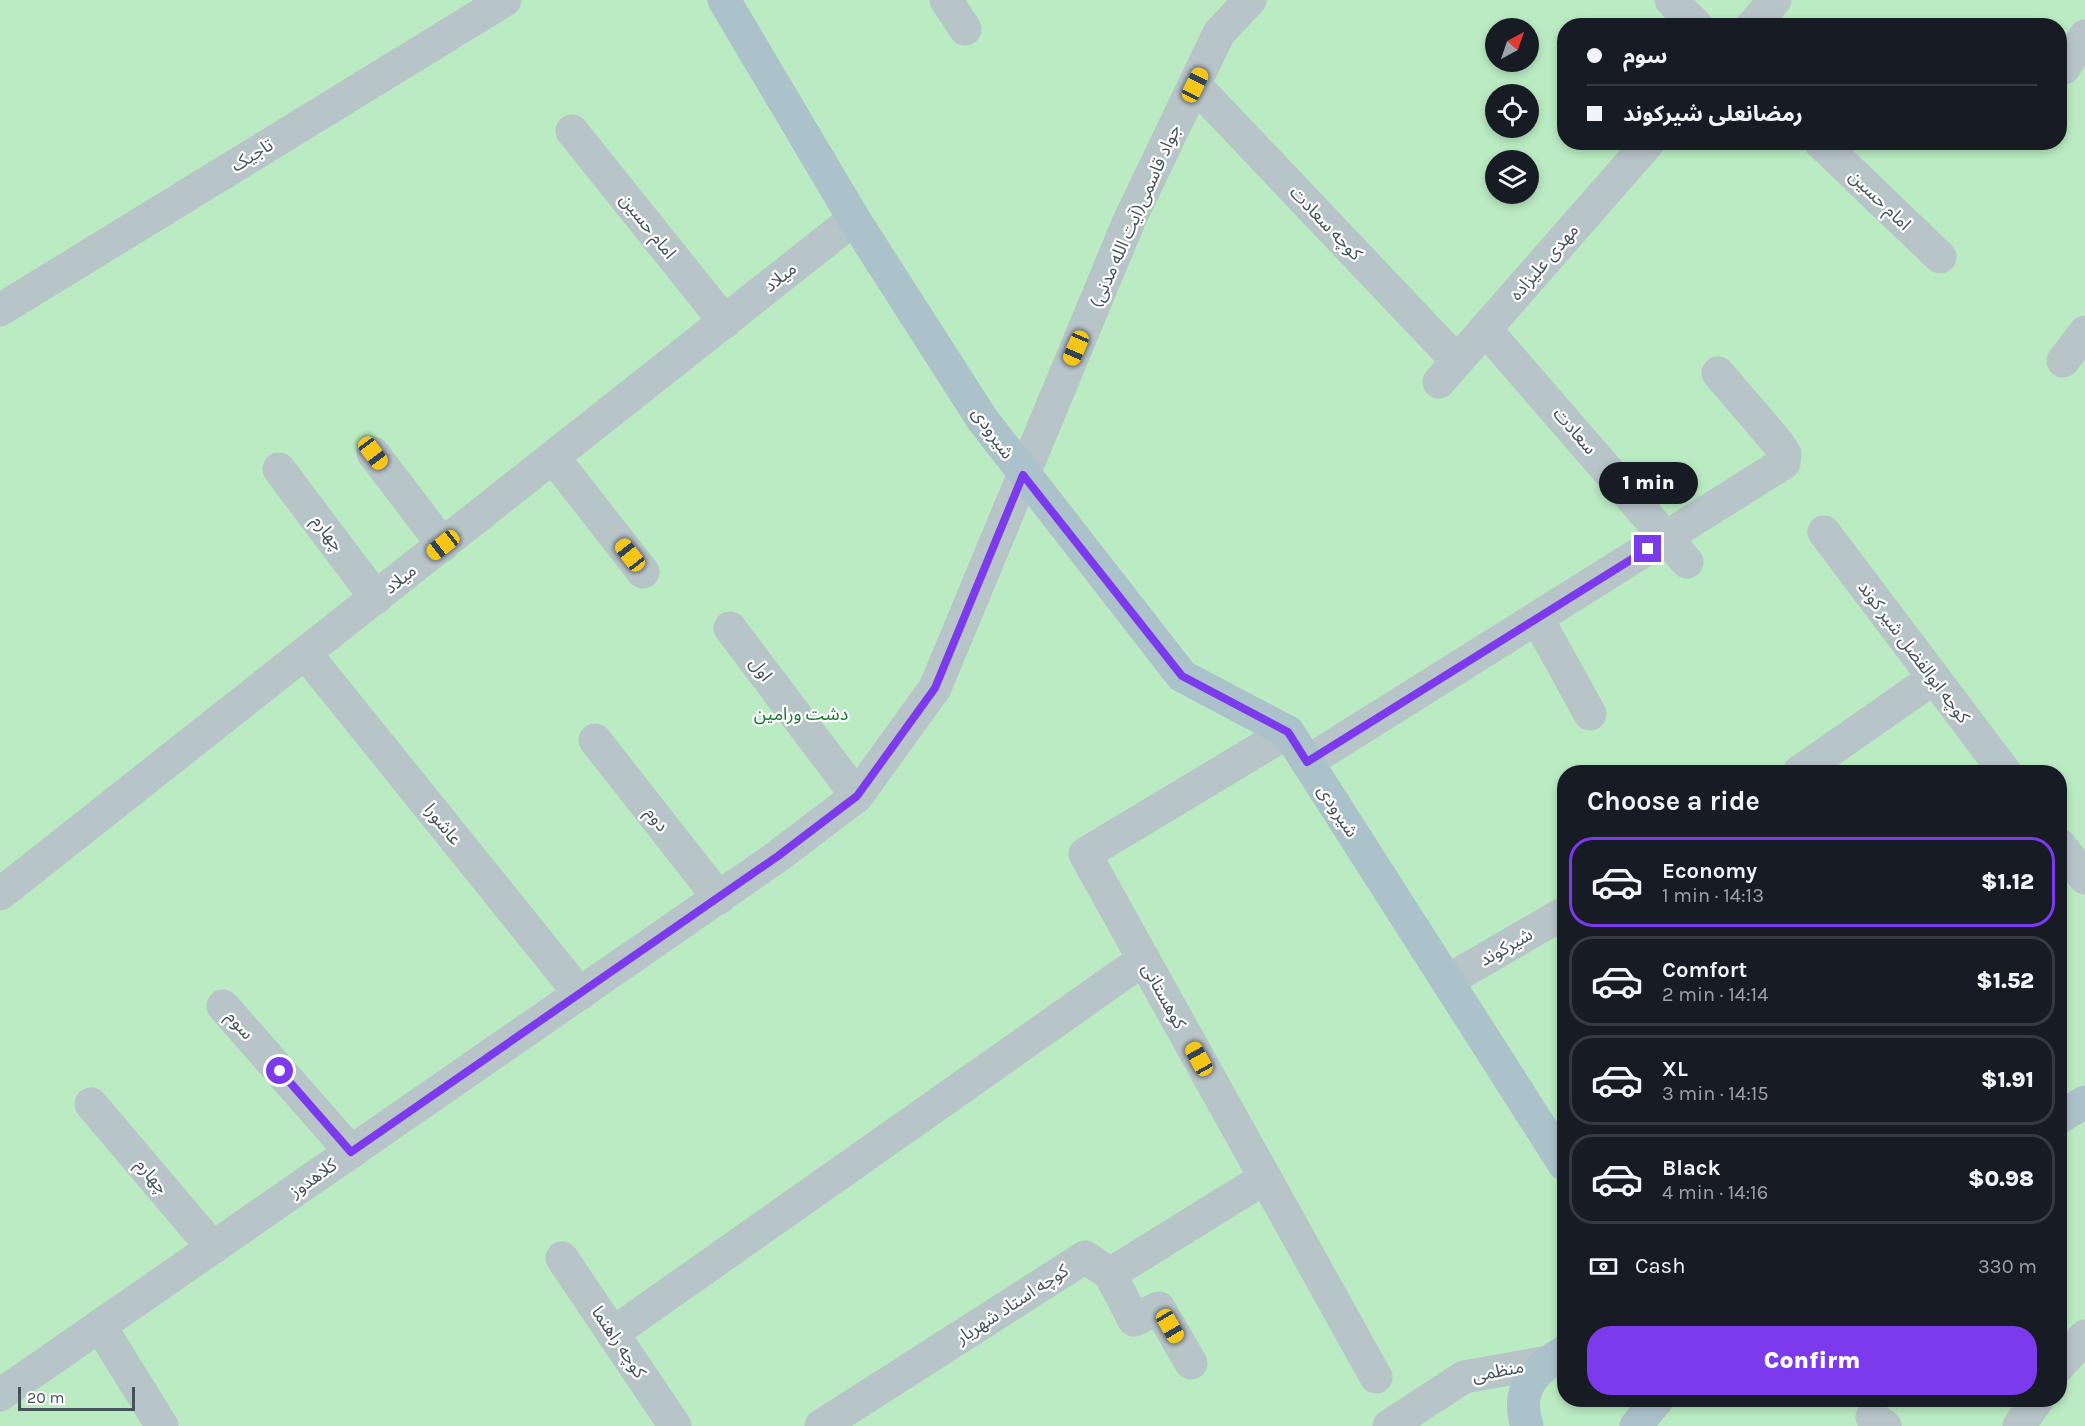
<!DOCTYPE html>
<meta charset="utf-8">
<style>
:root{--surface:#171b24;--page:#20242c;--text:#f1f3f6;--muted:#9ea1a6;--line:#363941;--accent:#7c3aed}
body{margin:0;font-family:Karla,"Noto Sans Arabic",sans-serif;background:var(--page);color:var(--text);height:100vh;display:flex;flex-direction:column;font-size:22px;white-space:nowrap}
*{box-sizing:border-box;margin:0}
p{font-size:20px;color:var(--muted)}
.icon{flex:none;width:33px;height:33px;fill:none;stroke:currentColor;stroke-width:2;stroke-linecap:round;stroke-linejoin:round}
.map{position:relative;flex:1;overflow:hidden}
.drawer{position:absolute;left:1557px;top:765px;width:510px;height:642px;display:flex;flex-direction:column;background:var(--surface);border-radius:24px;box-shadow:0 3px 9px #0003}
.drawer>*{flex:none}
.hud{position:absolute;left:1557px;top:18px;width:510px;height:132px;border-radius:24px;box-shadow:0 3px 9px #0003;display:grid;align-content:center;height:132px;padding:0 30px;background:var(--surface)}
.needle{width:39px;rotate:40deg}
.controls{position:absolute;left:1485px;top:18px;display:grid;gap:12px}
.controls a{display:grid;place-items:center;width:54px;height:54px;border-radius:50%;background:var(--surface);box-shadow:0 3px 9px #0003;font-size:30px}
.scale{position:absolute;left:18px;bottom:15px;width:117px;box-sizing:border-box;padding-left:6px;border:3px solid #455358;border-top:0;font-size:16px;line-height:21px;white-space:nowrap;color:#455358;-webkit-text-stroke:4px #fff;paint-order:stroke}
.end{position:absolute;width:27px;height:27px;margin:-14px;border:8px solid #7c3aed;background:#fff;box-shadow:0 0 0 3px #fff}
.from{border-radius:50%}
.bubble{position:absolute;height:42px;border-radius:21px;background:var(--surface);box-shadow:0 3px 9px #0003;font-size:20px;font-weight:800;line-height:42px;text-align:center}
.car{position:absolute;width:18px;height:36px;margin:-18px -9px;border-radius:8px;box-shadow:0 0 4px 2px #0007;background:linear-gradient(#f5c518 24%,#345 0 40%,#f5c518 0 76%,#345 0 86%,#f5c518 0)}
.hud b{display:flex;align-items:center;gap:21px;height:57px;font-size:22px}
.hud b+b{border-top:2px solid var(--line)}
.hud i{width:15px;height:15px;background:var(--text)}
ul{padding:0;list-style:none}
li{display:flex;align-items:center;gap:18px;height:90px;margin:0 12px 9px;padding:0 18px;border:3px solid var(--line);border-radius:24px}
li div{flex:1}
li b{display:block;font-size:22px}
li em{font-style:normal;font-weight:800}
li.active{border-color:var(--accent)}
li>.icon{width:54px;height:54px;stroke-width:1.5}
h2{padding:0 30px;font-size:27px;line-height:72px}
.pay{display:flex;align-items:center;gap:15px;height:66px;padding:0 30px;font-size:22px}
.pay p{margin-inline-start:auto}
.cta{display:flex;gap:12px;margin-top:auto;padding:12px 30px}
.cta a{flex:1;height:69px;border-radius:24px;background:var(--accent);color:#fff;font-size:24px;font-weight:800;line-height:69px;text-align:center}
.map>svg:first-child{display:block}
.green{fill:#baebc2;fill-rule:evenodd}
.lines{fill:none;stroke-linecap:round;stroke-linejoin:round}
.minor{stroke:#b7c4c8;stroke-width:33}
.major{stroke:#acc2ca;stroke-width:33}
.route{stroke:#7c3aed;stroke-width:8}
.labels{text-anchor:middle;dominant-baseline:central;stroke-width:4.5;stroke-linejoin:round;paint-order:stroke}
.street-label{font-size:18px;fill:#455358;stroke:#fff}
.park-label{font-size:18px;fill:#1a7533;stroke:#fff}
</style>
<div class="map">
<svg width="2085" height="1426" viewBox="0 0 2085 1426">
<rect width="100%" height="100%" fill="#eeebec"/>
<!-- green -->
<path class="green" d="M0 0H2085V1426H0ZM1564 26H2060V142H1564ZM1496 28H1528V62H1496ZM1496 94H1528V128H1496ZM1496 160H1528V194H1496ZM1564 772H2060V1400H1564Z"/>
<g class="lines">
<!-- minor -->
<g class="minor">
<path d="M946 0 965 29"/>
<path d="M1671 0 1697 26"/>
<path d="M1752 26 1775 0"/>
<path d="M2064 68 2085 36"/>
<path d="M1195 85 1457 361"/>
<path d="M572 131 725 322"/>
<path d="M1820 142 1940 257"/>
<path d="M0 310 505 0"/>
<path d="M1485 329 1687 562"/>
<path d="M2063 361 2085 332"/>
<path d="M1439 382 1649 142"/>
<path d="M373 453 443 545"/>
<path d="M553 457 643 572"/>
<path d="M279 469 376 598"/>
<path d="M1824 532 2005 772"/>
<path d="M1537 618 1590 714"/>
<path d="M730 628 857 796"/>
<path d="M306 654 580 994"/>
<path d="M1288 732 1085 854 1376 1377"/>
<path d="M595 740 719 898"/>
<path d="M1307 762 1784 463 1785 454 1777 442 1718 373"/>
<path d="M1799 772 1934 678"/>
<path d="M2060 845 2085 878"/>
<path d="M0 894 854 219"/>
<path d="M1447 981 1564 913"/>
<path d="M223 1006 351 1152"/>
<path d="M91 1104 213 1248"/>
<path d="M562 1258 675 1426"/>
<path d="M1110 1274 1265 1178"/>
<path d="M100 1326 162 1426"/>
<path d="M613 1333 1144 959"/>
<path d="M2060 1365 2085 1336"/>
<path d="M0 1395 778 856 857 796 935 688 1129 221 1219 33 1250 0"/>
<path d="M1872 1417 1885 1426"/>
<path d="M821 1426 1085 1257 1110 1274 1134 1320 1159 1308 1191 1363"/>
<path d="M1389 1426 1464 1377 1548 1362"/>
<path d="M2019 1426 2037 1400"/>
</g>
<!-- major -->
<g class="major">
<path d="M724 0 854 219 982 419 1182 676 1288 732 1564 1164"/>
<path d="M2060 1117 2085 1102"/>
<path d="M1527 1426C1515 1390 1534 1370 1564 1352"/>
<path d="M1636 1426 1657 1400"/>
</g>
</g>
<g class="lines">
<!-- route -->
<path class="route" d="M280 1071 351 1152 778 856 857 796 935 688 1023 475 1182 676 1288 732 1307 762 1648 549"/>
</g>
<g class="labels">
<!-- street labels -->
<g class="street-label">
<text transform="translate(252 155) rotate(-32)">تاجیک</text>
<text transform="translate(1880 200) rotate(44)">امام حسین</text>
<text transform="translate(1135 216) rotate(-66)">جواد قاسمی(آیت الله مدنی)</text>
<text transform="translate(1326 223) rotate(46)">کوچه سعادت</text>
<text transform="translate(648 226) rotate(51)">امام حسین</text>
<text transform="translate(1544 262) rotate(-49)">مهدی علیزاده</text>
<text transform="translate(780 277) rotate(-38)">میلاد</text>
<text transform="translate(1575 431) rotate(49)">سعادت</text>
<text transform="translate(993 433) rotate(55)">شیرودی</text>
<text transform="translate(328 533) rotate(53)">چهارم</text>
<text transform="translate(400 579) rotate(-39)">میلاد</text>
<text transform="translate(1914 652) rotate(53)">کوچه ابوالفضل شیر کوند</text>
<text transform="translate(761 669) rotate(53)">اول</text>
<text transform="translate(1338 811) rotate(57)">شیرودی</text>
<text transform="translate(657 819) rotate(52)">دوم</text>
<text transform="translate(443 824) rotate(51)">عاشورا</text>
<text transform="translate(1506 947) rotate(-30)">شیرکوند</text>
<text transform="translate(1164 996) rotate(61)">کوهستانی</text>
<text transform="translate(240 1025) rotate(49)">سوم</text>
<text transform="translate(152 1176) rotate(50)">چهارم</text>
<text transform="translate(313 1178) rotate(-35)">کلاهدوز</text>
<text transform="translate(1012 1304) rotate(-33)">کوچه استاد شهریار</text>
<text transform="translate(619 1342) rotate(56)">کوچه راهنما</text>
<text transform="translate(1498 1371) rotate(-11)">منظمی</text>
</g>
<!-- park labels -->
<g class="park-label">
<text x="801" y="714">دشت ورامین</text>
</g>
</g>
</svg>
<div class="controls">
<a><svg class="needle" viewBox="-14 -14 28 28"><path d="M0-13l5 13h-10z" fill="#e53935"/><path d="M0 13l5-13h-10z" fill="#9ea1a6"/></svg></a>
<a><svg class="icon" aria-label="locate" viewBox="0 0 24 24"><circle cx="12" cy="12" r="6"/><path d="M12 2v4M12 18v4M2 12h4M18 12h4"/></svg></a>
<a><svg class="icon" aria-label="layers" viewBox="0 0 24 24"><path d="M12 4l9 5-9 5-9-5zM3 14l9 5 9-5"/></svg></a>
</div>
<div class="scale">20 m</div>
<i class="end from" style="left:280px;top:1071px"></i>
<i class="end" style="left:1648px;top:549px"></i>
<div class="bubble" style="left:1599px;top:462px;width:99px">1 min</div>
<i class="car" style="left:1195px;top:85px;rotate:26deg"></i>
<i class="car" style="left:1076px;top:348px;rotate:203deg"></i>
<i class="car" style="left:373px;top:453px;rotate:143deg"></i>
<i class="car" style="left:443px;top:545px;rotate:232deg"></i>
<i class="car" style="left:630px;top:555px;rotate:322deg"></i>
<i class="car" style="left:1199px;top:1059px;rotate:331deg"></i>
<i class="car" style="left:1170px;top:1326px;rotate:150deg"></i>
<div class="hud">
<b><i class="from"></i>سوم</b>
<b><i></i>رمضانعلی شیرکوند</b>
</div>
<section class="drawer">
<h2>Choose a ride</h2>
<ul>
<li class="active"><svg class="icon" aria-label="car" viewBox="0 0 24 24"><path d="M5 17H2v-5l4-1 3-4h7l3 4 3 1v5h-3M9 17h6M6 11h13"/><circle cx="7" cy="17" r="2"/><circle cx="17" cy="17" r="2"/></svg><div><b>Economy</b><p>1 min · 14:13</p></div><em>$1.12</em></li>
<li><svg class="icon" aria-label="car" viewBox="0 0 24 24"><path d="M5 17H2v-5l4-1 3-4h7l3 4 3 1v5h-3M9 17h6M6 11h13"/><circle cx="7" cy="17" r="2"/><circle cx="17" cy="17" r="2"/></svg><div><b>Comfort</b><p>2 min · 14:14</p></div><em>$1.52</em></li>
<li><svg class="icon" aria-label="car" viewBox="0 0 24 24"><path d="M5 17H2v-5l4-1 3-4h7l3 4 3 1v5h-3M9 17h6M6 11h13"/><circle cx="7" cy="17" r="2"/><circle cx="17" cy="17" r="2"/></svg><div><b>XL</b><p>3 min · 14:15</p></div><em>$1.91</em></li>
<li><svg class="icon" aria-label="car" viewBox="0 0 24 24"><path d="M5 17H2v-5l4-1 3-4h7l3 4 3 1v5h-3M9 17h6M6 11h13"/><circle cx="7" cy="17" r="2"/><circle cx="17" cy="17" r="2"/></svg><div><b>Black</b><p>4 min · 14:16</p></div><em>$0.98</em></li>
</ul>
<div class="pay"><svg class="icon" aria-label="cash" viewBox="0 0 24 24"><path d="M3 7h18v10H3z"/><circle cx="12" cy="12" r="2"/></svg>Cash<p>330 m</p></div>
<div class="cta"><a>Confirm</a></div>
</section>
</div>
